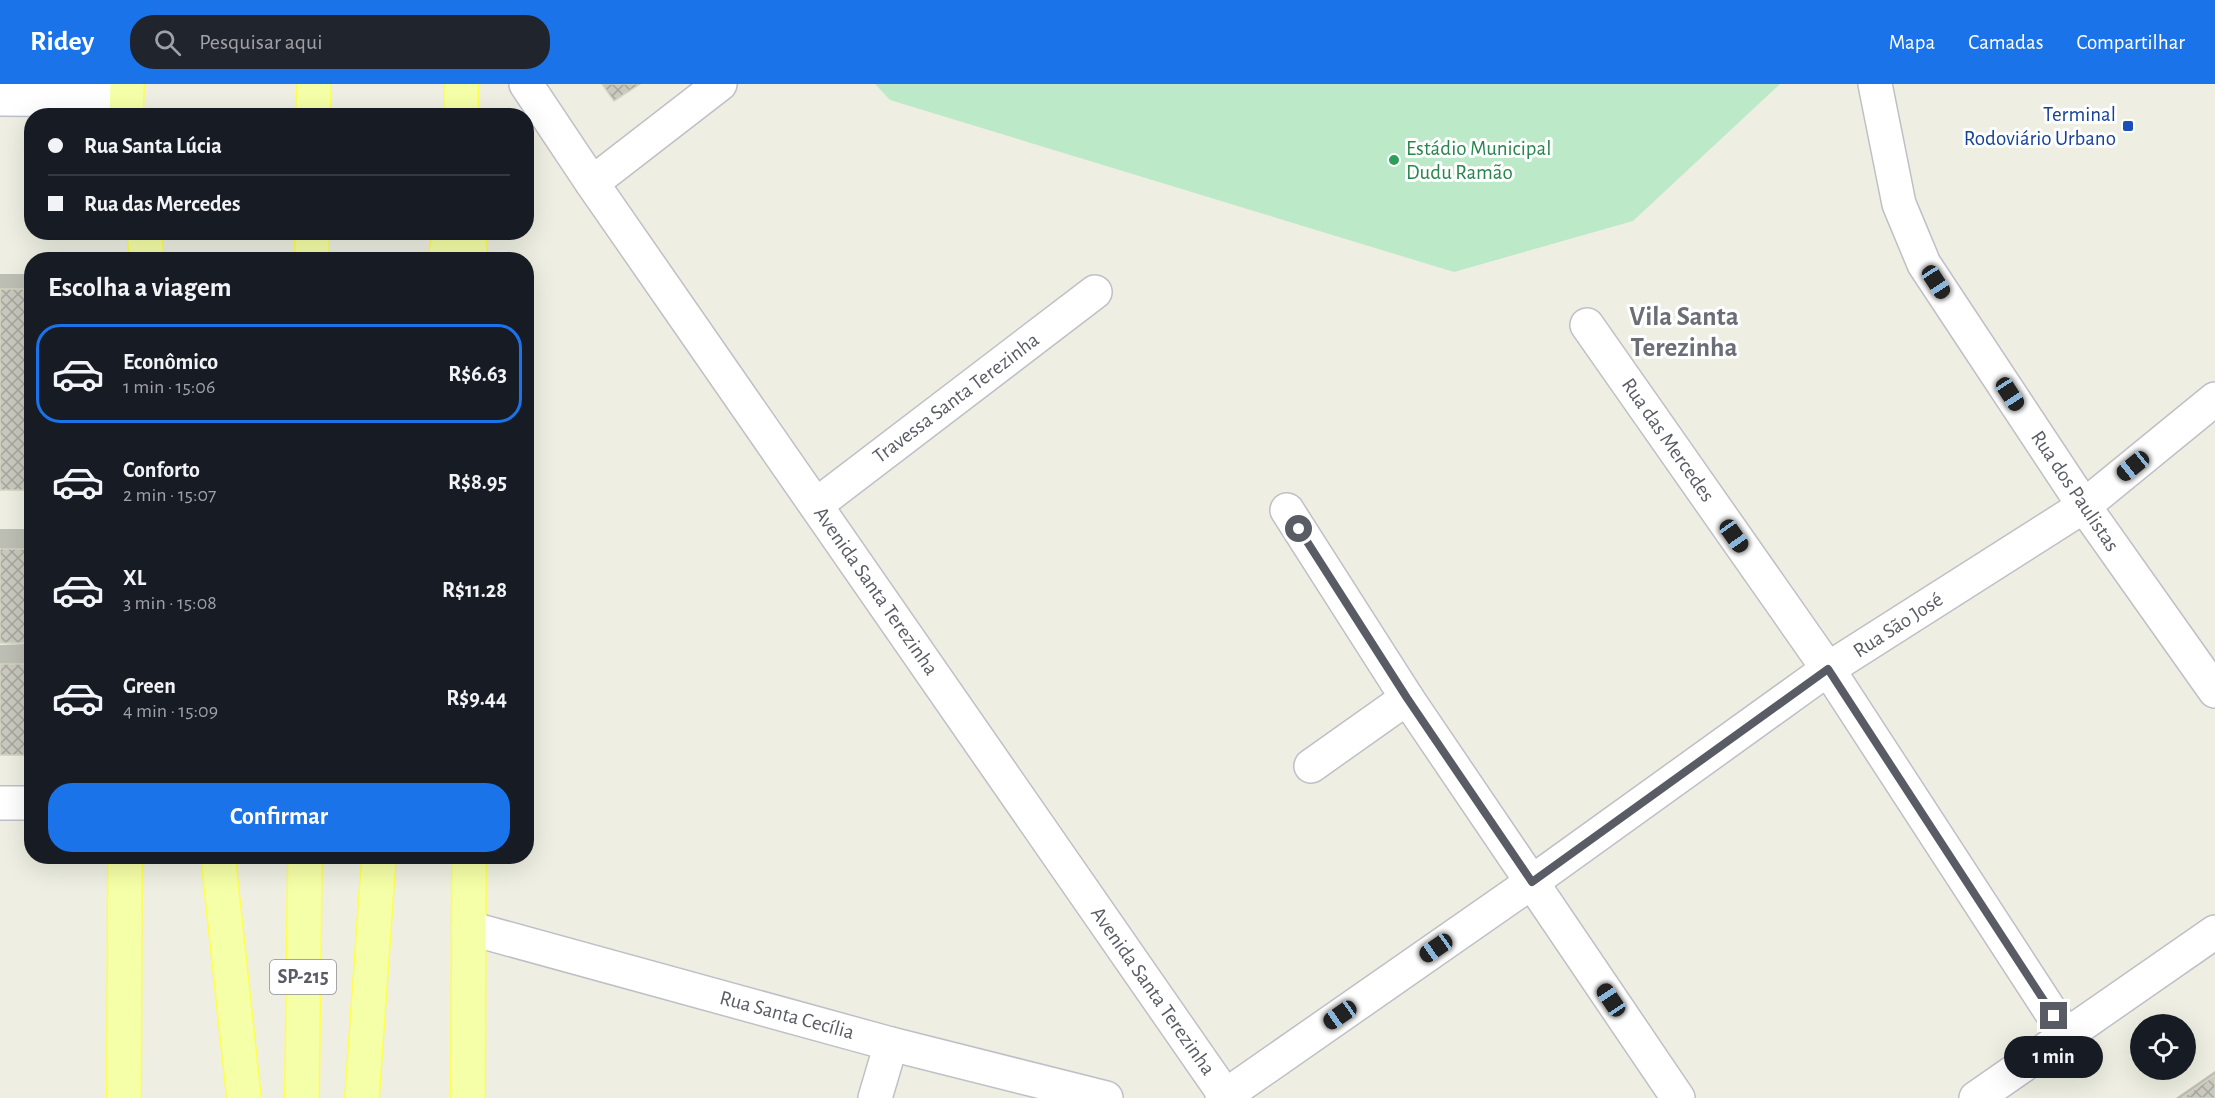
<!DOCTYPE html>
<html lang="pt">
<meta charset="utf-8">
<style>
:root{--surface:#171b24;--page:#20242c;--text:#f1f3f6;--muted:#9ea1a6;--line:#363941;--accent:#1a73e8}
body{margin:0;font-family:"Alegreya Sans",sans-serif;background:var(--page);color:var(--text);height:100vh;display:flex;flex-direction:column;font-size:22px;white-space:nowrap}
*{box-sizing:border-box;margin:0}
p{font-size:20px;color:var(--muted)}
.icon{flex:none;width:33px;height:33px;fill:none;stroke:currentColor;stroke-width:2;stroke-linecap:round;stroke-linejoin:round}
.map{position:relative;flex:1;overflow:hidden}
.drawer{position:absolute;left:24px;top:168px;width:510px;height:612px;display:flex;flex-direction:column;background:var(--surface);border-radius:24px;box-shadow:0 6px 24px #0002}
.drawer>*{flex:none}
.banner{position:absolute;left:24px;top:24px;width:510px;height:132px;border-radius:24px;box-shadow:0 6px 24px #0002;display:grid;align-content:center;height:132px;padding:0 24px;background:var(--surface)}
.tools{position:absolute;left:2130px;top:930px;display:grid;gap:12px}
.tools a{display:grid;place-items:center;width:66px;height:66px;border-radius:50%;background:var(--surface);box-shadow:0 6px 24px #0002;font-size:30px}
.end{position:absolute;width:27px;height:27px;margin:-14px;border:8px solid #5a5c65;background:#fff;box-shadow:0 0 0 3px #fff}
.from{border-radius:50%}
.bubble{position:absolute;height:42px;border-radius:21px;background:var(--surface);box-shadow:0 6px 24px #0002;font-size:20px;font-weight:700;line-height:42px;text-align:center}
.car{position:absolute;width:18px;height:36px;margin:-18px -9px;border-radius:8px;box-shadow:0 0 4px 2px #0007;background:linear-gradient(#222 24%,#8ab4d8 0 40%,#222 0 76%,#8ab4d8 0 86%,#222 0)}
.banner b{display:flex;align-items:center;gap:21px;height:57px;font-size:22px}
.banner b+b{border-top:2px solid var(--line)}
.banner i{width:15px;height:15px;background:var(--text)}
ul{padding:0;list-style:none}
li{display:flex;align-items:center;gap:18px;height:99px;margin:0 12px 9px;padding:0 12px;border:3px solid transparent;border-radius:24px}
li div{flex:1}
li b{display:block;font-size:22px}
li em{font-style:normal;font-weight:700}
li.on{border-color:var(--accent)}
li>.icon{width:54px;height:54px;stroke-width:1.5}
h2{padding:0 24px;font-size:27px;line-height:72px}
.primary-button{display:flex;gap:12px;margin-top:auto;padding:12px 24px}
.primary-button a{flex:1;height:69px;border-radius:24px;background:var(--accent);color:#fff;font-size:24px;font-weight:700;line-height:69px;text-align:center}
header{display:flex;align-items:center;gap:36px;box-sizing:border-box;height:84px;padding:0 30px;background:var(--accent);color:#fff}
header strong{font-size:28px}
nav{display:flex;gap:33px;margin-inline-start:auto;font-size:21px}
.search{width:420px;height:54px;background:var(--page);display:flex;align-items:center;gap:15px;box-sizing:border-box;padding:0 21px;border-radius:24px;color:var(--muted);font-size:22px}
.map>svg:first-child{display:block}
.pitch{fill:#bce9c8}
.shadow{fill:#0003}
.building{fill:url(#building-cross-hatch);stroke:#d4d4c0;stroke-width:1.5}
.lines{fill:none;stroke-linecap:round;stroke-linejoin:round}
.minor-casing{stroke:#bfbfc7;stroke-width:36}
.major-casing{stroke:#ffff4b;stroke-width:36}
.minor{stroke:#fff;stroke-width:33}
.major{stroke:#f5ffa7;stroke-width:33}
.route{stroke:#5a5c65;stroke-width:8}
.transit-dot{fill:#1a4fb4;stroke:#fff;stroke-width:2}
.leisure-dot{fill:#2e9e5b;stroke:#fff;stroke-width:2}
.labels{text-anchor:middle;dominant-baseline:central;stroke-width:6;stroke-linejoin:round;paint-order:stroke}
.shield{fill:#fff;stroke:#8c8d93;stroke-width:1.5}
.shield-label{font-size:20px;font-weight:bold;fill:#5a5c65}
.transit-label{font-size:21px;fill:#164399;stroke:#fff;text-anchor:end}
.leisure-label{font-size:21px;fill:#27864d;stroke:#fff;text-anchor:start}
.street-label{font-size:21px;fill:#5a5c65;stroke:#fff}
.district-label{font-size:27px;font-weight:bold;fill:#6b6e77;stroke:#fff}
</style>
<header>
<strong>Ridey</strong>
<div class="search"><svg class="icon" aria-label="search" viewBox="0 0 24 24"><circle cx="10" cy="10" r="6"/><path d="M15 15l6 6"/></svg>Pesquisar aqui</div>
<nav><a>Mapa</a><a>Camadas</a><a>Compartilhar</a></nav>
</header>
<div class="map">
<svg width="2215" height="1014" viewBox="0 0 2215 1014">
<defs>
<pattern id="building-cross-hatch" width="8" height="8" patternUnits="userSpaceOnUse" patternTransform="scale(1.5)"><rect width="8" height="8" fill="#c9c9bf"/><path d="M0 0l8 8M0 8l8-8" fill="none" stroke="#a6a69f"/></pattern>
</defs>
<rect width="100%" height="100%" fill="#eeefe2"/>
<!-- pitch -->
<path class="pitch" d="M875 0H1780L1633 137 1454 188 890 16Z"/>
<!-- shadow -->
<g class="shadow">
<path d="M0 190H32V398L25 405H0Z"/>
<path d="M0 445H32V669L0 670V561L27 560 26 557 0 558Z"/>
<path d="M2215 987V1014H2176Z"/>
</g>
<!-- building -->
<g class="building">
<path d="M602 0H640L614 17Z"/>
<path d="M0 205H25L26 406H0Z"/>
<rect x="0" y="465" width="32" height="94"/>
<rect x="0" y="580" width="32" height="91"/>
<path d="M2215 991V1014H2182Z"/>
</g>
<g class="lines">
<defs>
<g id="minor">
<path d="M526 0 592 99 1227 1014"/>
<path d="M1875 0 1899 120 1924 180 2084 422 2215 607"/>
<path d="M0 15 126 16"/>
<path d="M592 99 720 0"/>
<path d="M1587 241 1828 585 2066 951"/>
<path d="M816 421 1095 208"/>
<path d="M1287 426 1407 614 1678 1014"/>
<path d="M1311 682 1407 614"/>
<path d="M0 719H32"/>
<path d="M469 844 891 960 1106 1014"/>
<path d="M875 1014 891 960"/>
<path d="M1222 1014 1532 798 1828 585 2084 422 2215 315"/>
<path d="M1976 1014 2215 848"/>
</g>
<g id="major">
<path d="M126 32 127 0"/>
<path d="M313 32 314 0"/>
<path d="M461 32V0"/>
<path d="M144 148 147 176"/>
<path d="M468 148 471 176"/>
<path d="M312 176V148"/>
<path d="M445 176 450 148"/>
<path d="M218 772 244 1014"/>
<path d="M124 1014 125 772"/>
<path d="M302 1014 305 772"/>
<path d="M362 1014 379 772"/>
<path d="M468 1014 469 772"/>
</g>
</defs>
<!-- minor casing -->
<use href="#minor" class="minor-casing"/>
<!-- major casing -->
<use href="#major" class="major-casing"/>
<!-- minor -->
<use href="#minor" class="minor"/>
<!-- major -->
<use href="#major" class="major"/>
</g>
<g class="lines">
<!-- route -->
<path class="route" d="M1299 445 1407 614 1532 798 1828 585 2054 932"/>
</g>
<!-- markers -->
<rect class="transit-dot" x="2122" y="36" width="12" height="12" rx="3"/>
<circle class="leisure-dot" cx="1394" cy="76" r="6"/>
<g class="labels">
<!-- shield labels -->
<rect class="shield" x="270" y="876" width="66" height="34" rx="4.5"/>
<g class="shield-label">
<text x="303" y="893">SP-215</text>
</g>
<!-- transit labels -->
<g class="transit-label">
<text x="2116" y="30">Terminal<tspan x="2116" dy="24">Rodoviário Urbano</tspan></text>
</g>
<!-- leisure labels -->
<g class="leisure-label">
<text x="1406" y="64">Estádio Municipal<tspan x="1406" dy="24">Dudu Ramão</tspan></text>
</g>
<!-- street labels -->
<g class="street-label">
<text transform="translate(956 314) rotate(-37)">Travessa Santa Terezinha</text>
<text transform="translate(1668 356) rotate(55)">Rua das Mercedes</text>
<text transform="translate(2075 407) rotate(56)">Rua dos Paulistas</text>
<text transform="translate(876 507) rotate(55)">Avenida Santa Terezinha</text>
<text transform="translate(1898 541) rotate(-33)">Rua São José</text>
<text transform="translate(1153 907) rotate(55)">Avenida Santa Terezinha</text>
<text transform="translate(787 931) rotate(15)">Rua Santa Cecília</text>
</g>
<!-- district labels -->
<g class="district-label">
<text x="1684" y="232">Vila Santa<tspan x="1684" dy="31">Terezinha</tspan></text>
</g>
</g>
</svg>
<div class="tools">
<a><svg class="icon" aria-label="locate" viewBox="0 0 24 24"><circle cx="12" cy="12" r="6"/><path d="M12 2v4M12 18v4M2 12h4M18 12h4"/></svg></a>
</div>
<i class="end from" style="left:1299px;top:445px"></i>
<i class="end" style="left:2054px;top:932px"></i>
<div class="bubble" style="left:2004px;top:952px;width:99px">1 min</div>
<i class="car" style="left:1936px;top:198px;rotate:147deg"></i>
<i class="car" style="left:2010px;top:310px;rotate:147deg"></i>
<i class="car" style="left:2133px;top:382px;rotate:231deg"></i>
<i class="car" style="left:1734px;top:452px;rotate:145deg"></i>
<i class="car" style="left:1436px;top:864px;rotate:235deg"></i>
<i class="car" style="left:1611px;top:916px;rotate:326deg"></i>
<i class="car" style="left:1340px;top:931px;rotate:235deg"></i>
<div class="banner">
<b><i class="from"></i>Rua Santa Lúcia</b>
<b><i></i>Rua das Mercedes</b>
</div>
<section class="drawer">
<h2>Escolha a viagem</h2>
<ul>
<li class="on"><svg class="icon" aria-label="car" viewBox="0 0 24 24"><path d="M5 17H2v-5l4-1 3-4h7l3 4 3 1v5h-3M9 17h6M6 11h13"/><circle cx="7" cy="17" r="2"/><circle cx="17" cy="17" r="2"/></svg><div><b>Econômico</b><p>1 min · 15:06</p></div><em>R$6.63</em></li>
<li><svg class="icon" aria-label="car" viewBox="0 0 24 24"><path d="M5 17H2v-5l4-1 3-4h7l3 4 3 1v5h-3M9 17h6M6 11h13"/><circle cx="7" cy="17" r="2"/><circle cx="17" cy="17" r="2"/></svg><div><b>Conforto</b><p>2 min · 15:07</p></div><em>R$8.95</em></li>
<li><svg class="icon" aria-label="car" viewBox="0 0 24 24"><path d="M5 17H2v-5l4-1 3-4h7l3 4 3 1v5h-3M9 17h6M6 11h13"/><circle cx="7" cy="17" r="2"/><circle cx="17" cy="17" r="2"/></svg><div><b>XL</b><p>3 min · 15:08</p></div><em>R$11.28</em></li>
<li><svg class="icon" aria-label="car" viewBox="0 0 24 24"><path d="M5 17H2v-5l4-1 3-4h7l3 4 3 1v5h-3M9 17h6M6 11h13"/><circle cx="7" cy="17" r="2"/><circle cx="17" cy="17" r="2"/></svg><div><b>Green</b><p>4 min · 15:09</p></div><em>R$9.44</em></li>
</ul>
<div class="primary-button"><a>Confirmar</a></div>
</section>
</div>
